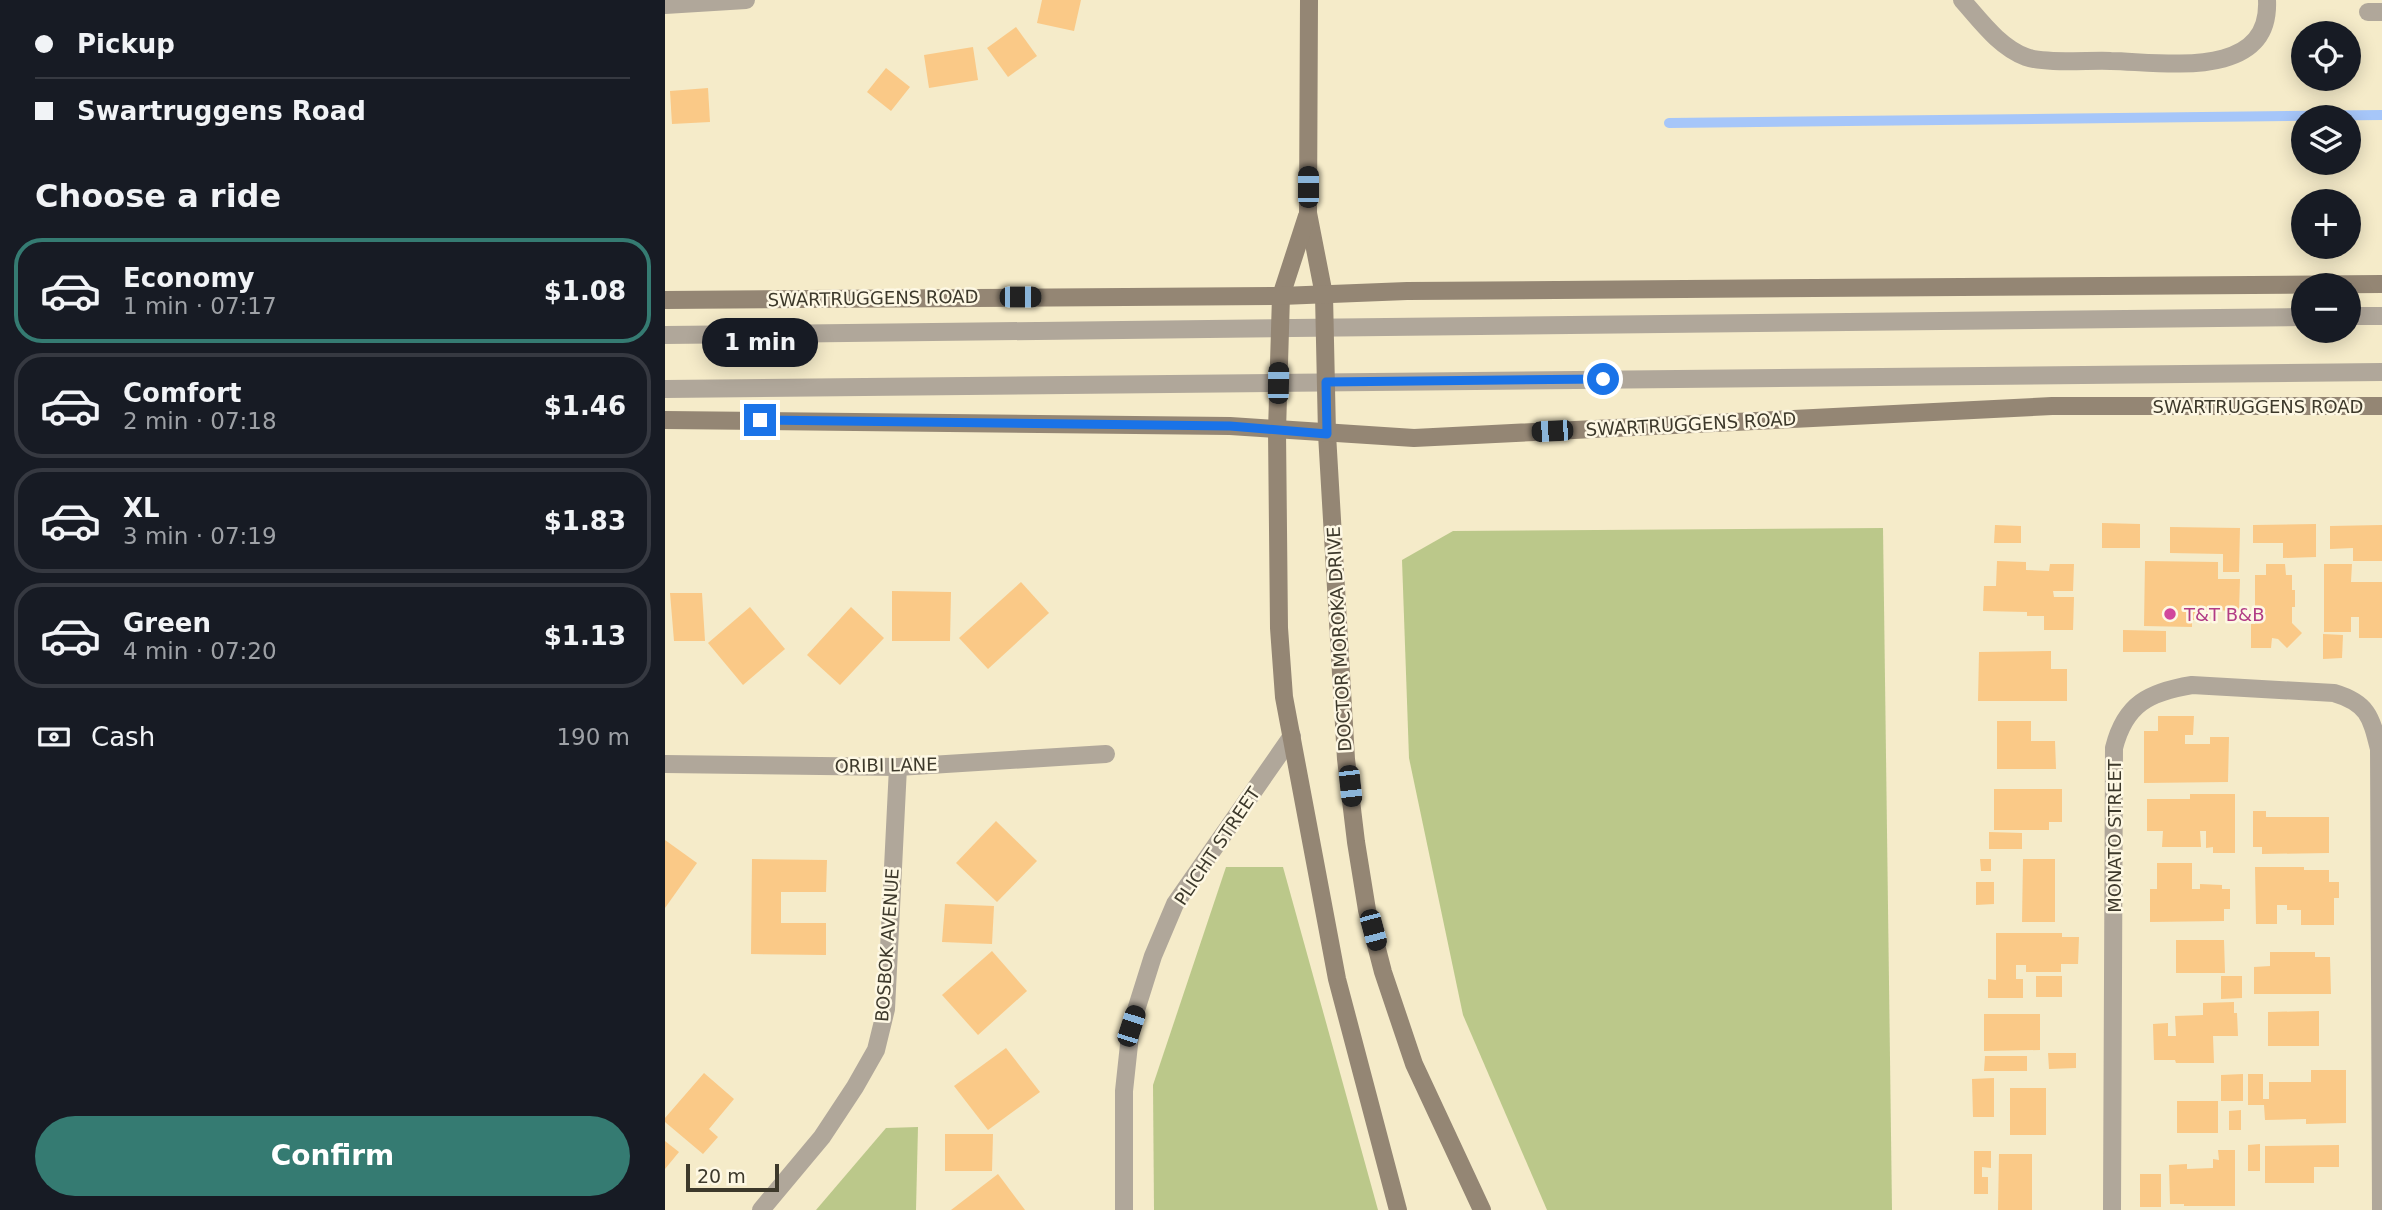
<!DOCTYPE html>
<meta charset="utf-8">
<style>
:root{--surface:#171b24;--page:#242831;--text:#f1f3f6;--muted:#9ea1a6;--line:#363941;--accent:#357b72}
body{margin:0;font-family:"DejaVu Sans",sans-serif;background:var(--page);color:var(--text);height:100vh;display:flex;flex-direction:column;font-size:26px;white-space:nowrap}
*{box-sizing:border-box;margin:0}
p{font-size:23px;color:var(--muted)}
.icon{flex:none;width:38px;height:38px;fill:none;stroke:currentColor;stroke-width:2;stroke-linecap:round;stroke-linejoin:round}
.map{position:relative;flex:1;overflow:hidden}
.sheet{display:flex;flex-direction:column;background:var(--surface);width:665px}
.sheet>*{flex:none}
.banner{display:grid;align-content:center;height:154px;padding:0 35px;background:var(--surface)}
.controls{position:absolute;left:1626px;top:21px;display:grid;gap:14px}
.controls a{display:grid;place-items:center;width:70px;height:70px;border-radius:50%;background:var(--surface);box-shadow:0 4px 18px #0003;font-size:35px}
.scale{position:absolute;left:21px;bottom:18px;width:93px;box-sizing:border-box;padding-left:7px;border:4px solid #3d392b;border-top:0;font-size:19px;line-height:24px;white-space:nowrap;color:#3d392b;-webkit-text-stroke:5px #fef8e4;paint-order:stroke}
.end{position:absolute;width:32px;height:32px;margin:-16px;border:9px solid #1a73e8;background:#fff;box-shadow:0 0 0 4px #fff}
.from{border-radius:50%}
.bubble{position:absolute;height:49px;border-radius:24px;background:var(--surface);box-shadow:0 4px 18px #0003;font-size:23px;font-weight:800;line-height:49px;text-align:center}
.car{position:absolute;width:21px;height:42px;margin:-21px -10px;border-radius:9px;box-shadow:0 0 5px 2px #0007;background:linear-gradient(#222 24%,#8ab4d8 0 40%,#222 0 76%,#8ab4d8 0 86%,#222 0)}
.banner b{display:flex;align-items:center;gap:24px;height:66px;font-size:26px}
.banner b+b{border-top:2px solid var(--line)}
.banner i{width:18px;height:18px;background:var(--text)}
ul{padding:0;list-style:none}
li{display:flex;align-items:center;gap:21px;height:105px;margin:0 14px 10px;padding:0 21px;border:4px solid var(--line);border-radius:28px}
li div{flex:1}
li b{display:block;font-size:26px}
li em{font-style:normal;font-weight:800}
li.current{border-color:var(--accent)}
li>.icon{width:63px;height:63px;stroke-width:1.5}
h2{padding:0 35px;font-size:32px;line-height:84px}
.pay{display:flex;align-items:center;gap:18px;height:77px;padding:0 35px;font-size:26px}
.pay p{margin-inline-start:auto}
.action{display:flex;gap:14px;margin-top:auto;padding:14px 35px}
.action a{flex:1;height:80px;border-radius:42px;background:var(--accent);color:#fff;font-size:28px;font-weight:800;line-height:80px;text-align:center}
main{display:flex;flex:1;min-height:0}
.map>svg:first-child{display:block}
.green{fill:#bbc88a}
.lines{fill:none;stroke-linecap:round;stroke-linejoin:round}
.stream{stroke:#a6c6f9;stroke-width:10}
.building{fill:#fac987}
.lane{stroke:#b0a79a;stroke-width:18}
.street{stroke:#b0a79a;stroke-width:18}
.secondary{stroke:#948674;stroke-width:18}
.route{stroke:#1a73e8;stroke-width:9}
.hotel-dot{fill:#d1479c;stroke:#fef8e4;stroke-width:2.5}
.labels{text-anchor:middle;dominant-baseline:central;stroke-width:5;stroke-linejoin:round;paint-order:stroke}
.street-label{font-size:18px;fill:#3d392b;stroke:#fef8e4}
.hotel-label{font-size:18px;fill:#b23c85;stroke:#fef8e4;text-anchor:start}
</style>
<main>
<section class="sheet">
<div class="banner">
<b><i class="from"></i>Pickup</b>
<b><i></i>Swartruggens Road</b>
</div>
<h2>Choose a ride</h2>
<ul>
<li class="current"><svg class="icon" aria-label="car" viewBox="0 0 24 24"><path d="M5 17H2v-5l4-1 3-4h7l3 4 3 1v5h-3M9 17h6M6 11h13"/><circle cx="7" cy="17" r="2"/><circle cx="17" cy="17" r="2"/></svg><div><b>Economy</b><p>1 min · 07:17</p></div><em>$1.08</em></li>
<li><svg class="icon" aria-label="car" viewBox="0 0 24 24"><path d="M5 17H2v-5l4-1 3-4h7l3 4 3 1v5h-3M9 17h6M6 11h13"/><circle cx="7" cy="17" r="2"/><circle cx="17" cy="17" r="2"/></svg><div><b>Comfort</b><p>2 min · 07:18</p></div><em>$1.46</em></li>
<li><svg class="icon" aria-label="car" viewBox="0 0 24 24"><path d="M5 17H2v-5l4-1 3-4h7l3 4 3 1v5h-3M9 17h6M6 11h13"/><circle cx="7" cy="17" r="2"/><circle cx="17" cy="17" r="2"/></svg><div><b>XL</b><p>3 min · 07:19</p></div><em>$1.83</em></li>
<li><svg class="icon" aria-label="car" viewBox="0 0 24 24"><path d="M5 17H2v-5l4-1 3-4h7l3 4 3 1v5h-3M9 17h6M6 11h13"/><circle cx="7" cy="17" r="2"/><circle cx="17" cy="17" r="2"/></svg><div><b>Green</b><p>4 min · 07:20</p></div><em>$1.13</em></li>
</ul>
<div class="pay"><svg class="icon" aria-label="cash" viewBox="0 0 24 24"><path d="M3 7h18v10H3z"/><circle cx="12" cy="12" r="2"/></svg>Cash<p>190 m</p></div>
<div class="action"><a>Confirm</a></div>
</section>
<div class="map">
<svg width="1717" height="1210" viewBox="0 0 1717 1210">
<rect width="100%" height="100%" fill="#f5ebc9"/>
<!-- green -->
<g class="green">
<path d="M1218 528 1227 1210H882L798 1015 744 758 737 560 788 531Z"/>
<path d="M561 867H618L713 1210H489L488 1085Z"/>
<path d="M253 1127 251 1210H151L221 1128Z"/>
</g>
<g class="lines">
<!-- stream -->
<path class="stream" d="M1004 123 1717 115"/>
</g>
<!-- building -->
<g class="building">
<path d="M377 0H416L409 31 372 23Z"/>
<path d="M351 27 372 56 343 77 322 48Z"/>
<path d="M308 47 313 80 264 88 259 55Z"/>
<path d="M221 68 245 87 226 111 202 92Z"/>
<path d="M43 88 45 122 7 124 5 91Z"/>
<path d="M1437 523 1475 524V548H1437Z"/>
<path d="M1651 524V557L1618 558V543H1588V525Z"/>
<path d="M1330 525 1356 526V543H1329Z"/>
<path d="M1717 525V561H1688V548L1665 549V526Z"/>
<path d="M1505 527 1575 528 1574 572H1558V554L1505 553Z"/>
<path d="M1332 561 1361 562V570L1384 571 1385 564H1409L1408 591H1388L1389 597H1409L1408 630H1379V616H1362V612L1318 611 1319 586H1331Z"/>
<path d="M1480 561 1553 562V579H1575L1574 611 1545 610V620H1527V627L1479 626Z"/>
<path d="M1601 564H1620L1621 575H1627V590H1630V607H1627V623L1637 633 1622 648 1613 639 1607 638 1606 648H1586V624H1590V575H1601Z"/>
<path d="M1659 564H1687L1686 582H1717V638H1694V617H1686V632H1659Z"/>
<path d="M356 582 384 613 323 669 294 638Z"/>
<path d="M227 591 286 592 285 641H227Z"/>
<path d="M5 593H37L40 641H9Z"/>
<path d="M85 607 120 649 78 685 43 643Z"/>
<path d="M186 607 219 638 175 685 142 655Z"/>
<path d="M1458 630 1501 631V652H1458Z"/>
<path d="M1658 634 1678 635 1677 658 1658 659Z"/>
<path d="M1386 651V669H1402V701H1313L1314 652Z"/>
<path d="M1493 716H1529L1528 735H1520V744H1545V737H1564L1563 782 1479 783V731H1493Z"/>
<path d="M1332 721H1366V741H1390L1391 769H1332Z"/>
<path d="M1329 789H1397V822H1384V830H1329Z"/>
<path d="M1525 794H1570V853H1548V847L1541 848V831H1535L1536 847H1497L1498 831H1482V799H1525Z"/>
<path d="M1588 811H1601V817H1664V853L1597 854V847H1588Z"/>
<path d="M331 821 372 861 332 902 291 863Z"/>
<path d="M1324 832 1357 833V849H1324Z"/>
<path d="M0 840 32 863 0 908Z"/>
<path d="M87 859 162 860 161 892H116V923H161V955L86 954Z"/>
<path d="M1315 859H1326V871H1316Z"/>
<path d="M1358 859H1390V922H1357Z"/>
<path d="M1492 863H1527V889H1535V884L1557 885V889H1565V909H1559V921L1485 922V889H1492Z"/>
<path d="M1590 867H1639V870H1664V882H1674V898H1669V925H1636V910H1622V905H1612V924H1591Z"/>
<path d="M1311 882H1329V904L1311 905Z"/>
<path d="M280 904 329 906 327 944 277 942Z"/>
<path d="M1331 933H1397V937H1414L1413 964H1396V972H1361V965H1351V979H1358V998H1323V979L1331 980Z"/>
<path d="M1511 940H1559L1560 973H1511Z"/>
<path d="M327 951 362 991 313 1035 277 995Z"/>
<path d="M1605 952H1650V957H1665L1666 994H1589V967L1605 966Z"/>
<rect x="1371" y="976" width="26" height="21"/>
<path d="M1556 976H1577V998L1556 999Z"/>
<path d="M1569 1002V1013H1572L1573 1036H1548L1549 1063H1511L1510 1060H1489L1488 1024 1503 1023V1036H1511L1510 1016 1538 1015V1003Z"/>
<path d="M1654 1011V1046H1603V1012Z"/>
<path d="M1319 1014H1375V1050L1319 1051Z"/>
<path d="M341 1048 375 1092 323 1130 289 1086Z"/>
<path d="M1383 1053H1411V1068L1384 1069Z"/>
<path d="M1320 1056H1362V1071H1319Z"/>
<path d="M1646 1070H1681V1123L1641 1124V1119L1600 1120 1599 1105H1583V1074H1598V1099H1604V1082H1646Z"/>
<path d="M39 1073 69 1099 44 1129 53 1137 38 1154 0 1122V1118Z"/>
<path d="M1578 1074V1101H1556V1075Z"/>
<path d="M1329 1078V1117H1308L1307 1079Z"/>
<rect x="1345" y="1088" width="36" height="47"/>
<rect x="1512" y="1101" width="41" height="32"/>
<path d="M1576 1110V1130H1564V1111Z"/>
<path d="M280 1134H328L327 1171H280Z"/>
<path d="M0 1141 14 1152 0 1169Z"/>
<path d="M1595 1144V1171H1583V1145Z"/>
<path d="M1674 1145V1167H1649V1183H1600V1146Z"/>
<path d="M1553 1150H1570V1206H1519V1204H1505L1504 1165 1522 1164V1169L1548 1168V1159L1554 1160Z"/>
<path d="M1309 1151H1326V1168L1317 1167V1177H1323V1194H1309Z"/>
<path d="M1334 1154H1367V1210H1333Z"/>
<path d="M333 1174 360 1210H286Z"/>
<rect x="1475" y="1174" width="21" height="33"/>
</g>
<g class="lines">
<!-- lane -->
<g class="lane">
<path d="M1297 0C1315 20 1334 47 1361 57 1381 64 1424 60 1446 61 1499 62 1606 81 1602 0"/>
<path d="M1703 12H1717"/>
<path d="M1684 316H1717"/>
<path d="M0 335 1638 317"/>
<path d="M0 389 1717 372"/>
</g>
<!-- street -->
<g class="street">
<path d="M0 5 81 0"/>
<path d="M0 764 233 767 441 754"/>
<path d="M96 1210 157 1137 190 1087 211 1050 221 1009 233 767"/>
<path d="M459 1210V1091L466 1026 488 956 510 904 627 736"/>
<path d="M1447 1210 1449 748C1460 704 1484 692 1527 685L1669 693C1703 703 1706 717 1714 749L1716 1210"/>
</g>
<!-- secondary -->
<g class="secondary">
<path d="M644 0 643 213 659 295 662 434 681 759 691 842 702 910 718 972 749 1064 817 1210"/>
<path d="M642 216 616 296 612 431 614 628 619 697 672 979 733 1210"/>
<path d="M0 300 616 296 742 291 1717 284"/>
<path d="M0 420 565 426 749 438 1387 406H1717"/>
</g>
</g>
<g class="lines">
<!-- route -->
<path class="route" d="M95 420 565 426 662 434 661 382 938 379"/>
</g>
<!-- markers -->
<circle class="hotel-dot" cx="1505" cy="614" r="7"/>
<g class="labels">
<!-- street labels -->
<g class="street-label">
<text transform="translate(208 298) rotate(-1)">SWARTRUGGENS ROAD</text>
<text x="1593" y="406">SWARTRUGGENS ROAD</text>
<text transform="translate(1026 424) rotate(-3)">SWARTRUGGENS ROAD</text>
<text transform="translate(674 639) rotate(-93)">DOCTOR MOROKA DRIVE</text>
<text transform="translate(221 765) rotate(-1)">ORIBI LANE</text>
<text transform="translate(1449 836) rotate(-90)">MONATO STREET</text>
<text transform="translate(552 846) rotate(-56)">PLICHT STREET</text>
<text transform="translate(222 945) rotate(-86)">BOSBOK AVENUE</text>
</g>
<!-- hotel labels -->
<g class="hotel-label">
<text x="1519" y="614">T&amp;T B&amp;B</text>
</g>
</g>
</svg>
<div class="controls">
<a><svg class="icon" aria-label="locate" viewBox="0 0 24 24"><circle cx="12" cy="12" r="6"/><path d="M12 2v4M12 18v4M2 12h4M18 12h4"/></svg></a>
<a><svg class="icon" aria-label="layers" viewBox="0 0 24 24"><path d="M12 4l9 5-9 5-9-5zM3 14l9 5 9-5"/></svg></a>
<a>+</a>
<a>−</a>
</div>
<div class="scale">20 m</div>
<i class="end from" style="left:938px;top:379px"></i>
<i class="end" style="left:95px;top:420px"></i>
<div class="bubble" style="left:37px;top:318px;width:116px">1 min</div>
<i class="car" style="left:643px;top:187px;rotate:0deg"></i>
<i class="car" style="left:355px;top:297px;rotate:90deg"></i>
<i class="car" style="left:613px;top:383px;rotate:1deg"></i>
<i class="car" style="left:887px;top:431px;rotate:267deg"></i>
<i class="car" style="left:685px;top:786px;rotate:174deg"></i>
<i class="car" style="left:708px;top:930px;rotate:165deg"></i>
<i class="car" style="left:466px;top:1026px;rotate:18deg"></i>
</div>
</main>
